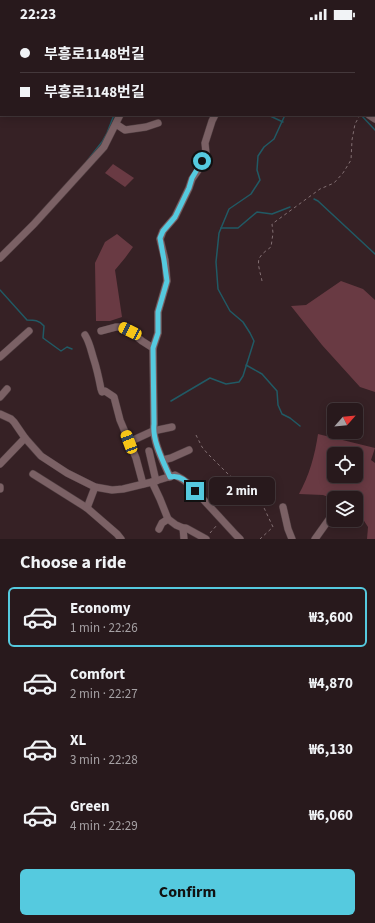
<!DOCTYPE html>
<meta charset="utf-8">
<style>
:root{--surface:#28191c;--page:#342629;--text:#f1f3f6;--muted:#a5a0a3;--line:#44383b;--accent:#55cadf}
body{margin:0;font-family:"Source Sans 3","Noto Sans KR",sans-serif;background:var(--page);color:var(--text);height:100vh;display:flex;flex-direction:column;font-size:15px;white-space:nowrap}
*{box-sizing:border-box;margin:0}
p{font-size:13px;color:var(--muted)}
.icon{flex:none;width:22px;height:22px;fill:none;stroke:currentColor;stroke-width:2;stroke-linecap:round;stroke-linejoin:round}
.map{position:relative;height:511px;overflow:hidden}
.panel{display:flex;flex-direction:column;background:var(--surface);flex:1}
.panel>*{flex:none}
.hud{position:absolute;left:0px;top:0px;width:375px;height:88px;box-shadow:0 2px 10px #0003,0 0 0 1px var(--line);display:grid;align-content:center;height:88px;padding:0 20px;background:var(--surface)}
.needle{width:26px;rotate:63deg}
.fabs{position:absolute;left:327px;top:375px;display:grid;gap:8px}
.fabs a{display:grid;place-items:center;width:36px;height:36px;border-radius:6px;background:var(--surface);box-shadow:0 2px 10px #0003,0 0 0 1px var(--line);font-size:20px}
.end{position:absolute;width:18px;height:18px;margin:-9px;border:5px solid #55cadf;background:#111;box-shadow:0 0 0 2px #111}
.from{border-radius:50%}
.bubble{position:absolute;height:28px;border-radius:6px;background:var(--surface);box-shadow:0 2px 10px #0003,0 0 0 1px var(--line);font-size:13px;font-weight:700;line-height:28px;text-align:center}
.car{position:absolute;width:12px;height:24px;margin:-12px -6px;border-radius:5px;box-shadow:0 0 3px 1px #0007;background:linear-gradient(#f5c518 24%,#345 0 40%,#f5c518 0 76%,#345 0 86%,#f5c518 0)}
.hud b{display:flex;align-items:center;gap:14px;height:38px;font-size:15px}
.hud b+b{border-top:1px solid var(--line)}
.hud i{width:10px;height:10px;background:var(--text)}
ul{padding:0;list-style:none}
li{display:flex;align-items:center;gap:12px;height:60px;margin:0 8px 6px;padding:0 12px;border:2px solid transparent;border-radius:6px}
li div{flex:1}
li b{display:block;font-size:15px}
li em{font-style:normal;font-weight:700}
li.on{border-color:var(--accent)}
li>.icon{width:36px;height:36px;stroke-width:1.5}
h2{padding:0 20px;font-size:18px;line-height:48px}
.primary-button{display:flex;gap:8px;margin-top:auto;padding:8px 20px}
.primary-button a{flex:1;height:46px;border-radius:6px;background:var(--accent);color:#111;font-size:16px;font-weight:700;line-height:46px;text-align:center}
.status{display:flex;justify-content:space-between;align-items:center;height:28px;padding:0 20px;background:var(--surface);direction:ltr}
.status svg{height:11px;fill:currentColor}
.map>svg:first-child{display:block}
.green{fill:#693a43;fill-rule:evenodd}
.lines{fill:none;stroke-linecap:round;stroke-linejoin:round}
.stream{stroke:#215a65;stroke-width:1.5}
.minor-casing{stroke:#4f3d40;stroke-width:8}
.path{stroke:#837073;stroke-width:1;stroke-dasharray:3 3;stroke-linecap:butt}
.minor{stroke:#7b6165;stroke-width:7}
.route{stroke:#55cadf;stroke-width:5}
</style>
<div class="status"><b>22:23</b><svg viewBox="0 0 49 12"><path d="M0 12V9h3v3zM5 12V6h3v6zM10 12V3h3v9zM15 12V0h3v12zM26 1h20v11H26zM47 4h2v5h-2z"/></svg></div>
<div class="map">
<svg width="375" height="511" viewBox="0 0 375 511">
<rect width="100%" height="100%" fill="#362125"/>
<!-- green -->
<g class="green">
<path d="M113 136 134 150 125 159 105 145Z"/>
<path d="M117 206 133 219 125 230 115 242 122 289 110 293H96L95 235 105 214Z"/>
<path d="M341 253 363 261 375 272V364L360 359 322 317 291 278 306 277Z"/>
<path d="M318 406 375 420 371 432 375 435V511H367L368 499 359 485 362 474 351 468 344 470 334 471 323 467 299 466C309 448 315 427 318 406ZM334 426H356V448H334Z"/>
</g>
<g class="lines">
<!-- stream -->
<g class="stream">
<path d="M253 0 254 1"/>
<path d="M127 1V0"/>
<path d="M268 87 283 94"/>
<path d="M361 87 375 102"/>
<path d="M87 133 102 114 107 105 114 87"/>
<path d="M314 171 318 173 375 226"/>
<path d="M221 200H238L257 184 272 186 290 179"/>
<path d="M0 262 27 292C34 292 39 292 44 298L43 310 61 323 67 319 72 321"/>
<path d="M246 337 262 346 277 363 278 377 282 386 290 390 300 398"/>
<path d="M171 373 210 350 226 356 239 354 243 348 254 313 250 305 243 294 230 283 218 261 216 234 219 205 229 181 251 166 260 152 257 142 258 128 264 119 274 111 285 87"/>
</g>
<defs>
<g id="minor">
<path d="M237 0V1"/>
<path d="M264 0V1"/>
<path d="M132 1V0"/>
<path d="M369 87 375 91"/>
<path d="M116 96 125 102 146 99 158 95"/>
<path d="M0 230 34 196 104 119 120 87"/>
<path d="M101 303 116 299H122L130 303 142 313 153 320"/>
<path d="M85 307C90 315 91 323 94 332 97 341 99 351 101 361L102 364 105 363 114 369 120 392 136 430 143 456"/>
<path d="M0 329 29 303"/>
<path d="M0 369 7 361"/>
<path d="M0 386 11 391 14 394 25 410 41 428 67 445 95 459 112 462 123 461 152 454 175 447 182 451 189 456 235 506 240 511"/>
<path d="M129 414 153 403 172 399"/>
<path d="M149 423 156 453"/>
<path d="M163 432 171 430 189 422"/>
<path d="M0 436 25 410"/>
<path d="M33 446 87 480 117 506 121 511"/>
<path d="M170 449C163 433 152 413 154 396L153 320 158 305V284L167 253 165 232 160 211 163 203 175 189 189 160 192 151 199 141 206 125 205 115 212 93 215 87"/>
<path d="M152 454 160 471 168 491 176 497 183 500H186L206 511"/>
<path d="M0 459V461"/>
<path d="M283 479 288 501 292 511"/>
<path d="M87 480 95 459"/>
<path d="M183 500 184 511"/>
<path d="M159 501 162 495 168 491"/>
<path d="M315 511 330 490"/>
</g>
</defs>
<!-- minor casing -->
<use href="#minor" class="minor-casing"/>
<!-- path -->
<g class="path">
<path d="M262 253C261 247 257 236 259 231 261 226 267 222 271 219L273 205 272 196 320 161 334 155 343 145 351 132 352 112 355 96 360 87"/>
<path d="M196 407 202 419 207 425 229 447 242 455 258 467 273 499 260 511"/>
<path d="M210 505 217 497"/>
</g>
<!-- minor -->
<use href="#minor" class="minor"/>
</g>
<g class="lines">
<!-- route -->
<path class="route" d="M195 463C188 455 181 446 170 449 163 433 152 412 154 396L153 320 158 305V284L167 253 164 232 160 210 163 203 175 189 189 160 192 150 202 133"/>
</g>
</svg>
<div class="fabs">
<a><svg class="needle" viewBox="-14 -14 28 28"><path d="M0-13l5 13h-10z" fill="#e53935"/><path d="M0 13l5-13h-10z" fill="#a5a0a3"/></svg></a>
<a><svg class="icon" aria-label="locate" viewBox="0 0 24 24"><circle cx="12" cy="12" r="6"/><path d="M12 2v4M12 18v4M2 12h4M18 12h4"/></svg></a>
<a><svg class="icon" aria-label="layers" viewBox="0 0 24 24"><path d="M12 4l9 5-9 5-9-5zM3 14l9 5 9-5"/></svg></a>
</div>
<i class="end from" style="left:202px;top:133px"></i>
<i class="end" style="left:195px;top:463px"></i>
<div class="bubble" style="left:209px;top:449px;width:66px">2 min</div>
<i class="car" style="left:130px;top:303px;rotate:296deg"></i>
<i class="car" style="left:129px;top:414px;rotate:339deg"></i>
<div class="hud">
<b><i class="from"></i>부흥로1148번길</b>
<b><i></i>부흥로1148번길</b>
</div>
</div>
<section class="panel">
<h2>Choose a ride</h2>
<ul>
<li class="on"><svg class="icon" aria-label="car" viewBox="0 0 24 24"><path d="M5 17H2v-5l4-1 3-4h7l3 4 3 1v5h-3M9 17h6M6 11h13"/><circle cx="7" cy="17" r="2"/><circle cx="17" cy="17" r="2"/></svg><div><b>Economy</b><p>1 min · 22:26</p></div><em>₩3,600</em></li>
<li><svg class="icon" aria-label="car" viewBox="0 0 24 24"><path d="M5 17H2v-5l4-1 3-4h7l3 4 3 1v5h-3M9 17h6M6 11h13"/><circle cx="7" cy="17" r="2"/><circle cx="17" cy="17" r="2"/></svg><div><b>Comfort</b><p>2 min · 22:27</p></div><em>₩4,870</em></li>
<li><svg class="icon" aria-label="car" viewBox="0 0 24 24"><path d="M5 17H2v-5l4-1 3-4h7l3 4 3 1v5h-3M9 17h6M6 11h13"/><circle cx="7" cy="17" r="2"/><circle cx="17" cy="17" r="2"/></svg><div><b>XL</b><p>3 min · 22:28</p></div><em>₩6,130</em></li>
<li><svg class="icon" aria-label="car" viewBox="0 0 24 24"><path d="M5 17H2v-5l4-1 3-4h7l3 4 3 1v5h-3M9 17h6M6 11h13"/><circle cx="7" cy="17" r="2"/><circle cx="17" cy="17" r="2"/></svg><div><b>Green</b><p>4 min · 22:29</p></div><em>₩6,060</em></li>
</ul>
<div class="primary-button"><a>Confirm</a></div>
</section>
